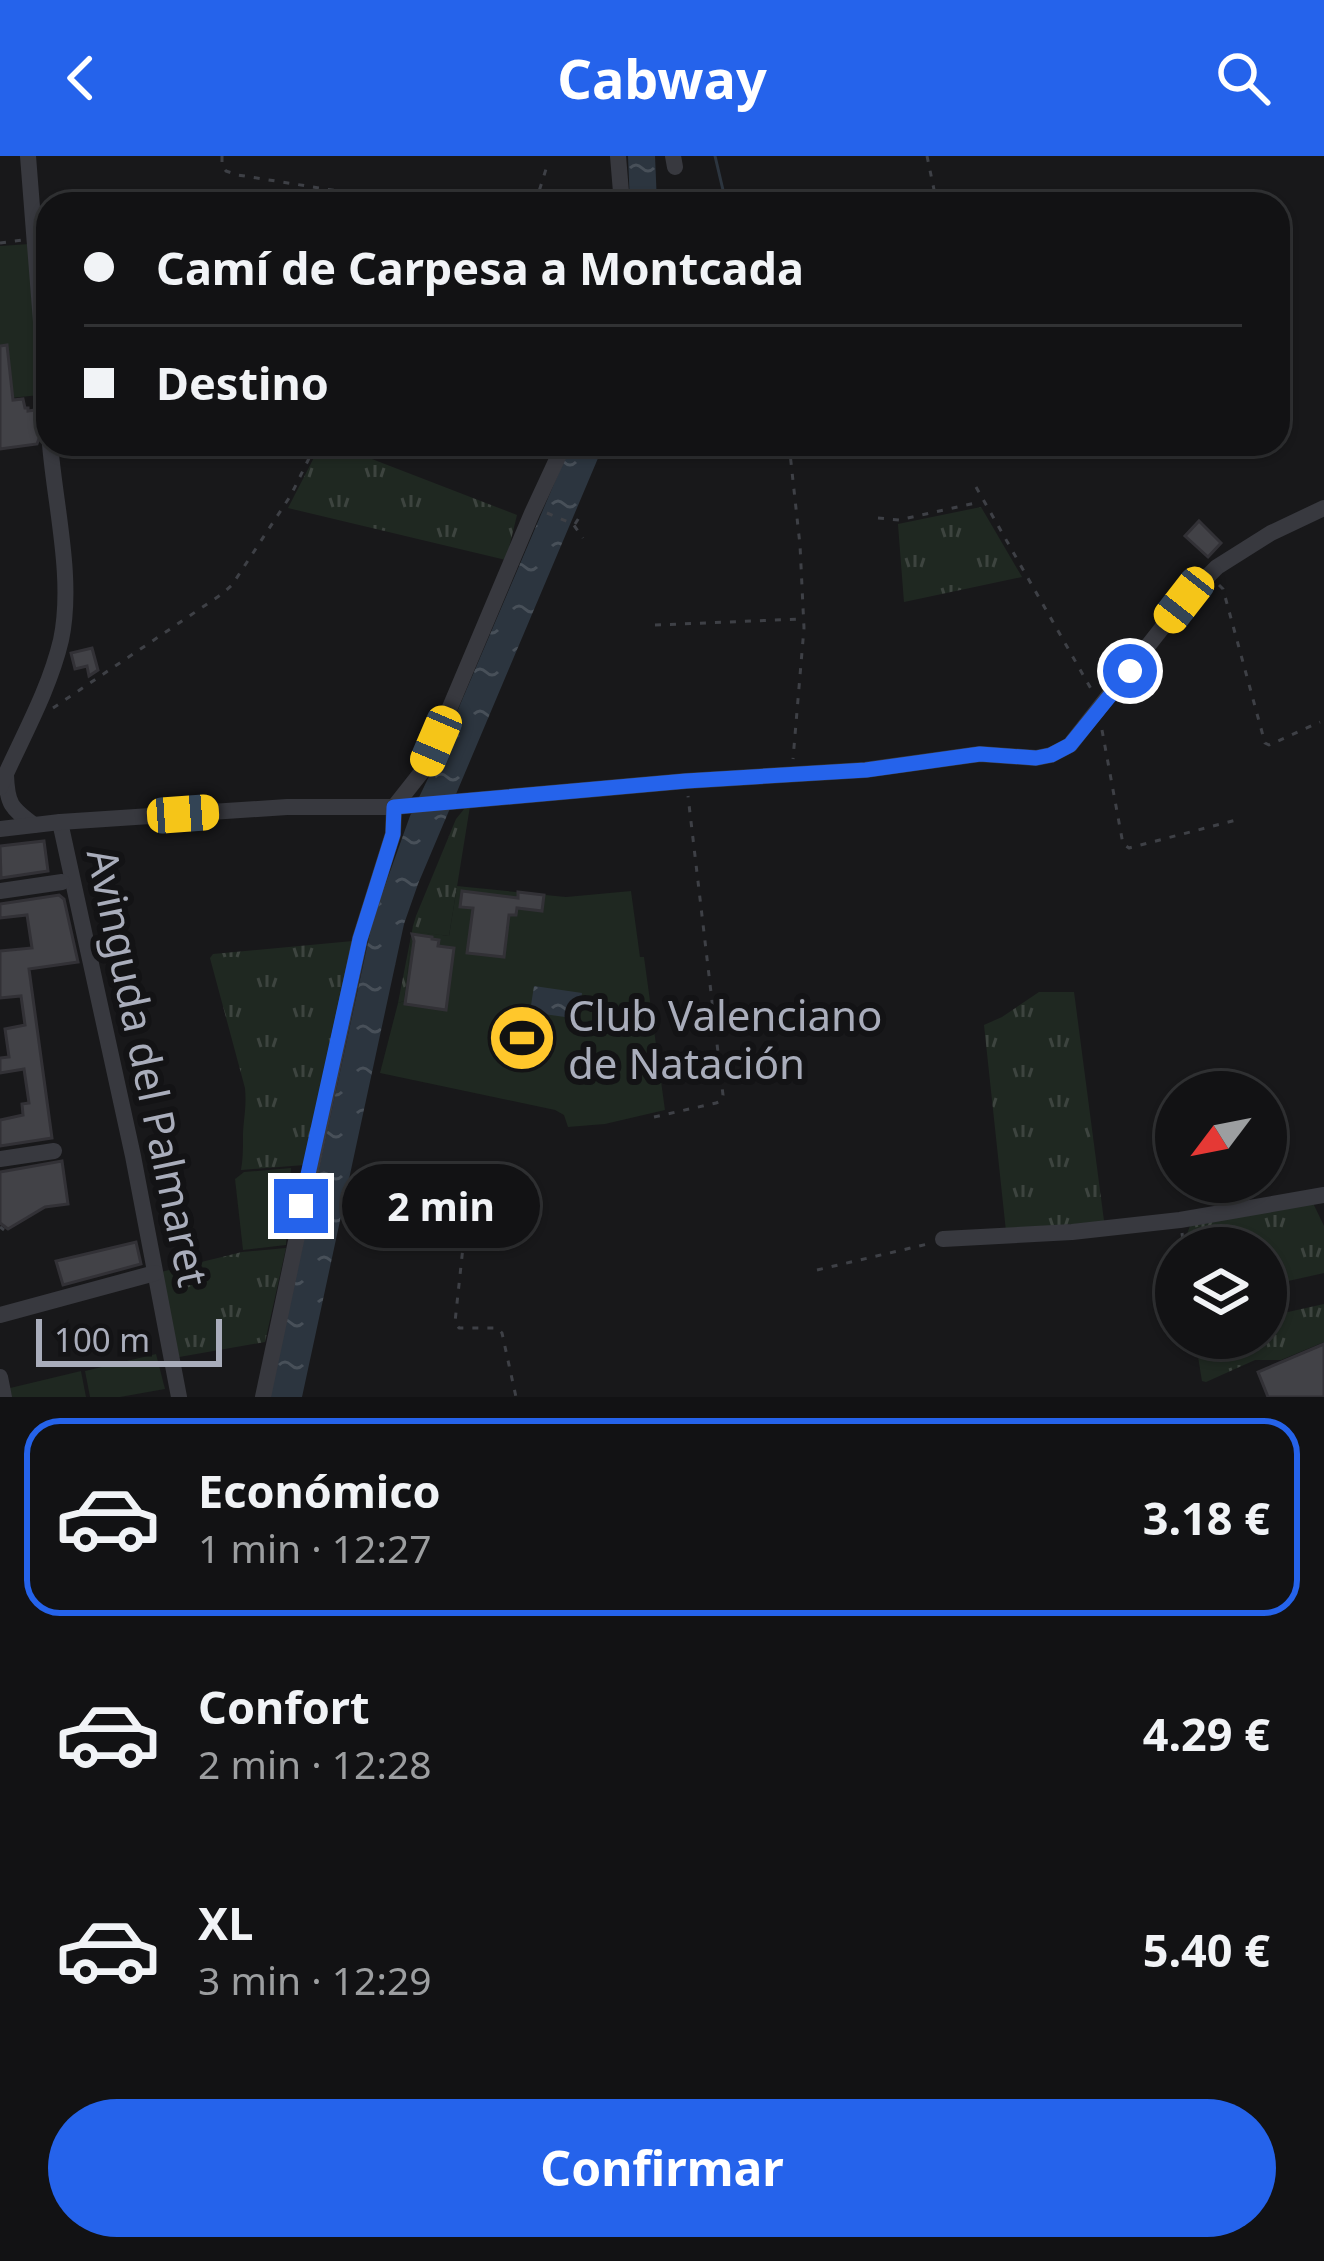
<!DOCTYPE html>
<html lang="es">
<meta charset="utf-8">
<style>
:root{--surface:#121214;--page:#1f2022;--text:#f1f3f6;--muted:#9c9ea0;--line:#313234;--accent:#2563eb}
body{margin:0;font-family:"Noto Sans",sans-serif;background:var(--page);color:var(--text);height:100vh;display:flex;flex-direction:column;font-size:45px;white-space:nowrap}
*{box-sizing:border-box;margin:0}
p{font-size:39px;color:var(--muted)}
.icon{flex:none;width:66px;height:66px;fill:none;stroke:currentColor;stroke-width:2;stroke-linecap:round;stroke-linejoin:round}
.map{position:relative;height:1241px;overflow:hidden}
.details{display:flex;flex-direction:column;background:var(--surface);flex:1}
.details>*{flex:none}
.banner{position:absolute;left:36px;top:36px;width:1254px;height:264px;border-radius:36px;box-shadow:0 3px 9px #0004,0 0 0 3px var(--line);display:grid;align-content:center;height:264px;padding:0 48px;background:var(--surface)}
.needle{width:78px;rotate:238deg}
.fabs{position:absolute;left:1155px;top:915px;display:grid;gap:24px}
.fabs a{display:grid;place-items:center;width:132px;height:132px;border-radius:50%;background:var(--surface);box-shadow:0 3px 9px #0004,0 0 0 3px var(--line);font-size:60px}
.scale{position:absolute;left:36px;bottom:30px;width:186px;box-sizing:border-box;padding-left:12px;border:6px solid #a9adbb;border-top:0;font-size:33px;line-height:42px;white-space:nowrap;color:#a9adbb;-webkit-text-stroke:9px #131315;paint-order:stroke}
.end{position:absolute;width:54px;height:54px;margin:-27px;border:15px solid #2563eb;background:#fff;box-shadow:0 0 0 6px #fff}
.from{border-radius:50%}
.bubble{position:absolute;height:84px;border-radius:42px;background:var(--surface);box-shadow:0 3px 9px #0004,0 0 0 3px var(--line);font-size:39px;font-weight:700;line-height:84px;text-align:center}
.car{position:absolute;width:36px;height:72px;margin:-36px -18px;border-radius:15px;box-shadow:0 0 9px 3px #0007;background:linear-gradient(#f5c518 24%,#345 0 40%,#f5c518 0 76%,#345 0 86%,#f5c518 0)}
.banner b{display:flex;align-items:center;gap:42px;height:114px;font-size:45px}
.banner b+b{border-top:3px solid var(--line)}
.banner i{width:30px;height:30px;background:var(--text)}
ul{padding:21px 0 0;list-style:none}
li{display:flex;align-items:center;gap:36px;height:198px;margin:0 24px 18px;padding:0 24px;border:6px solid transparent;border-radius:36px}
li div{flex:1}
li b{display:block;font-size:45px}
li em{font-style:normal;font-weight:700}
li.on{border-color:var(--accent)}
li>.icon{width:108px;height:108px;stroke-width:1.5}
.action{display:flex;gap:24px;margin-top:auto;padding:24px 48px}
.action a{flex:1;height:138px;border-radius:72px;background:var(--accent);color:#fff;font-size:48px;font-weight:700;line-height:138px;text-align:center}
header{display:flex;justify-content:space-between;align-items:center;height:156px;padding:0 48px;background:var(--accent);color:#fff;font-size:54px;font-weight:700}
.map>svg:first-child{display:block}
.grass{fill:url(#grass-tufts)}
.garden{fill:#1f2821}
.water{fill:url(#water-ripples)}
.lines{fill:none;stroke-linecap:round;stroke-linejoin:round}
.stream{stroke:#2c353f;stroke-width:3}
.building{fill:#424247;stroke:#323136;stroke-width:3}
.path{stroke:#3e4046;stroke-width:3;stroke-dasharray:6 9;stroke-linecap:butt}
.minor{stroke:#38393f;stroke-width:16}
.route{stroke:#2563eb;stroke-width:15}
.labels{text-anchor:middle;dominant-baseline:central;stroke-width:12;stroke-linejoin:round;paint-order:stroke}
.poi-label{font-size:42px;fill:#a9adbb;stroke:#131315;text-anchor:start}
.street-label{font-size:42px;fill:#a9adbb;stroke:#131315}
</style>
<header><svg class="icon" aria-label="back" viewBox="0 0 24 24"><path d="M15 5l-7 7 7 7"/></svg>Cabway<svg class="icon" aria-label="search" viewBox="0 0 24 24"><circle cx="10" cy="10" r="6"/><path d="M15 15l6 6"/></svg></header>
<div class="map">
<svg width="1324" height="1241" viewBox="0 0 1324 1241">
<defs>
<pattern id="grass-tufts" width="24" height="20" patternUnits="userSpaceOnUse" patternTransform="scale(3)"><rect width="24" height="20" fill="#1f2821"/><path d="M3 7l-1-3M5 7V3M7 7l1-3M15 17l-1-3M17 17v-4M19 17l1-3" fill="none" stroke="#3d443f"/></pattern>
<pattern id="water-ripples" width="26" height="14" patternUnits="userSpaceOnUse" patternTransform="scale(3)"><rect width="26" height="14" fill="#2c353f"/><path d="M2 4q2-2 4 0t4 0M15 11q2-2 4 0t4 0" fill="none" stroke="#485059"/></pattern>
</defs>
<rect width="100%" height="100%" fill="#18181a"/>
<!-- grass -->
<g class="grass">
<path d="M321 288H333L517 359 506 404 288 352Z"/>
<path d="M981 351 1022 421 904 446 898 368Z"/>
<path d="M470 650 449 780 412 776 404 845 398 847 413 770 416 760 456 663 465 652Z"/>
<path d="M353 785 304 1009 241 1014C243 1003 243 994 243 983 243 964 247 952 245 932L210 802 213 798Z"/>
<path d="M1039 836H1074L1104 1065 1006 1075 984 869 1002 861Z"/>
<path d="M1312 1045 1324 1070V1117L1266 1130V1092H1187L1186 1081 1191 1067Z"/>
<path d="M286 1092 265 1186 179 1201 161 1116 242 1096Z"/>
<path d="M1324 1148V1186L1281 1204H1255L1206 1226 1202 1225 1195 1182H1266V1161Z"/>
</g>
<!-- garden -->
<g class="garden">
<path d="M29 88 40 239 0 243V90Z"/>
<path d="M457 730 566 741 631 735 640 801H644L665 954 605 968 568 971 564 959 555 954 380 917 398 847 404 845 412 775 449 780Z"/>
<path d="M291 1012 286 1089 243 1094 235 1023 244 1016Z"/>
<path d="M156 1198 165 1233 120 1241H90L85 1215Z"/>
<path d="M81 1215 86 1241H12L10 1232Z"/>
</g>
<!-- water -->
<g class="water">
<path d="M628 0H655L657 48H630Z"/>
<path d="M571 288H604L418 728 404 768 302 1241H270L373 763 410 660 434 610Z"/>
<path d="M534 830 582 837 579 863 530 856Z"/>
</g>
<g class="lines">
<!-- stream -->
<g class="stream">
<path d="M715 0 723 34 731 48"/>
<path d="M653 41 705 48"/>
</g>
</g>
<!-- building -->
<g class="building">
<path d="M7 189 13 244 23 243 25 252H28V255L35 254 40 280 37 288 0 293V190Z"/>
<path d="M1199 365 1221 387 1208 401 1185 380Z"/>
<path d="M92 492 98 514 89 520 87 510 75 513 71 497Z"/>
<path d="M44 685 48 715 1 722 0 690Z"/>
<path d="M462 735 518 742V736L544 739 542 755 517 752 516 759H509L504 801 467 797 473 752 460 751Z"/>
<path d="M59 739 64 743 78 806 29 813 52 982 0 990V964L23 959 22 948 29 947 24 913 0 917V902L9 901 5 873 25 869 21 840 0 842V795L32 792 27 759 0 762V748Z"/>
<path d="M412 778 432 781V783L439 784 438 790 454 792 446 854 405 848 414 785Z"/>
<path d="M62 1005 68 1048 45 1051 8 1073 0 1067V1016Z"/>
<path d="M136 1086 141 1108 63 1129 56 1105Z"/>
<path d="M1324 1188V1241H1268L1258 1216Z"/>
</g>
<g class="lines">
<!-- path -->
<g class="path">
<path d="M222 0V10L226 15 238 19 419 48"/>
<path d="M927 0 937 48"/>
<path d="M535 48 547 10"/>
<path d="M0 87 22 84"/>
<path d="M789 288 800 389 804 472 793 603"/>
<path d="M976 331 1094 538"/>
<path d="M547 357 573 368 583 382"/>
<path d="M878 362 899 364 980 346"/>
<path d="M575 368 582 357"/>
<path d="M1219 429 1223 433 1265 587 1269 589 1320 566"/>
<path d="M655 469 801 463"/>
<path d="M53 552 222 438 232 429 291 339 316 288"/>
<path d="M1102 574 1123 688 1129 692 1240 663"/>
<path d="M654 961 716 947 721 945 723 939 688 640"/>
<path d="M380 1067 459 1072 463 1081V1091L455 1166 459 1172H497L502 1177 516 1241"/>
<path d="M0 1071 4 1074"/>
<path d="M1182 1077 1184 1092"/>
<path d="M817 1114 932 1087"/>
</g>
<!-- minor -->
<g class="minor">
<path d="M28 0 48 255"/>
<path d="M618 0 622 48"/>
<path d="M673 0 675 11"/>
<path d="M6 619C7 648 11 652 34 669"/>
<path d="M0 631C21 583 49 535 61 484 74 423 55 350 50 288"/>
<path d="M60 666 133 1000 179 1241"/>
<path d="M0 673 60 666 287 651H394L686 625 865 614 980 598 1036 602 1051 599 1070 589 1184 444 1217 411 1271 377 1324 352"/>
<path d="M0 735 62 726"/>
<path d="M0 1003 54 995"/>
<path d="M943 1083 1072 1076 1180 1064 1324 1039"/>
<path d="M0 1159 155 1117"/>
<path d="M0 1221 4 1241"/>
<path d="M263 1241 360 783 393 678 394 651 424 613 532 357 564 288"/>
</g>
</g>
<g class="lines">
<!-- route -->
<path class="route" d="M301 1050 360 783 393 678 394 651 686 625 866 614 980 598 1036 602 1051 599 1070 589 1130 515"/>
</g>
<!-- icons -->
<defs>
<symbol id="stadium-disc" viewBox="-11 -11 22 22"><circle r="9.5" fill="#ffc72b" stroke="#131315"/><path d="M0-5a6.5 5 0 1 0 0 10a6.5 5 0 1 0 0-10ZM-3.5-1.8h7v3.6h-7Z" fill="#111"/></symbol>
</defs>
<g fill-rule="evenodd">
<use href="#stadium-disc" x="484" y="844" width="76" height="76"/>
</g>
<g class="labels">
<!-- poi labels -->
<g class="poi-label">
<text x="568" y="858">Club Valenciano<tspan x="568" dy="48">de Natación</tspan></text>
</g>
<!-- street labels -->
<g class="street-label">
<text transform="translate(149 911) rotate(78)">Avinguda del Palmaret</text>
</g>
</g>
</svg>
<div class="fabs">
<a><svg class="needle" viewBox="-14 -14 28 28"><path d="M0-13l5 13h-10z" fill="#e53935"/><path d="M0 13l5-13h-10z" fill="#9c9ea0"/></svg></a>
<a><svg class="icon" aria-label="layers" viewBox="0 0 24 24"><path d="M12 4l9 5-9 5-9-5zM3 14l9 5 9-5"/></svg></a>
</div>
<div class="scale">100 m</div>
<i class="end from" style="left:1130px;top:515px"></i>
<i class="end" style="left:301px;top:1050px"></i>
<div class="bubble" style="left:342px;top:1008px;width:198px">2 min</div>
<i class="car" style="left:1184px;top:444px;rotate:218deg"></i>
<i class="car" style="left:436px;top:585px;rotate:203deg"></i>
<i class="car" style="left:183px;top:658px;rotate:86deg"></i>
<div class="banner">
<b><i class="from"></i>Camí de Carpesa a Montcada</b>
<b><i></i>Destino</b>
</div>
</div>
<section class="details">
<ul>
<li class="on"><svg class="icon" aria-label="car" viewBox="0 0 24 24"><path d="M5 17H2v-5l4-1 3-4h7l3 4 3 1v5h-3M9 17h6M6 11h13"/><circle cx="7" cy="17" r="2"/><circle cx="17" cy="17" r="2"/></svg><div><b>Económico</b><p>1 min · 12:27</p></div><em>3.18 €</em></li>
<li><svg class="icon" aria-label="car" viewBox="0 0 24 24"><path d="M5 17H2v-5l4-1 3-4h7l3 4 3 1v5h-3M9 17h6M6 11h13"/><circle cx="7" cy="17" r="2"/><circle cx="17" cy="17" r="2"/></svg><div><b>Confort</b><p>2 min · 12:28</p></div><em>4.29 €</em></li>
<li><svg class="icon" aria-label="car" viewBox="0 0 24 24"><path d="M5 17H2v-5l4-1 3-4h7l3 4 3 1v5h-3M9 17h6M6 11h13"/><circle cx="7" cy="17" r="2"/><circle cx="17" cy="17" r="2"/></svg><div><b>XL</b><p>3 min · 12:29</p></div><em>5.40 €</em></li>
</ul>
<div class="action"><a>Confirmar</a></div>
</section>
